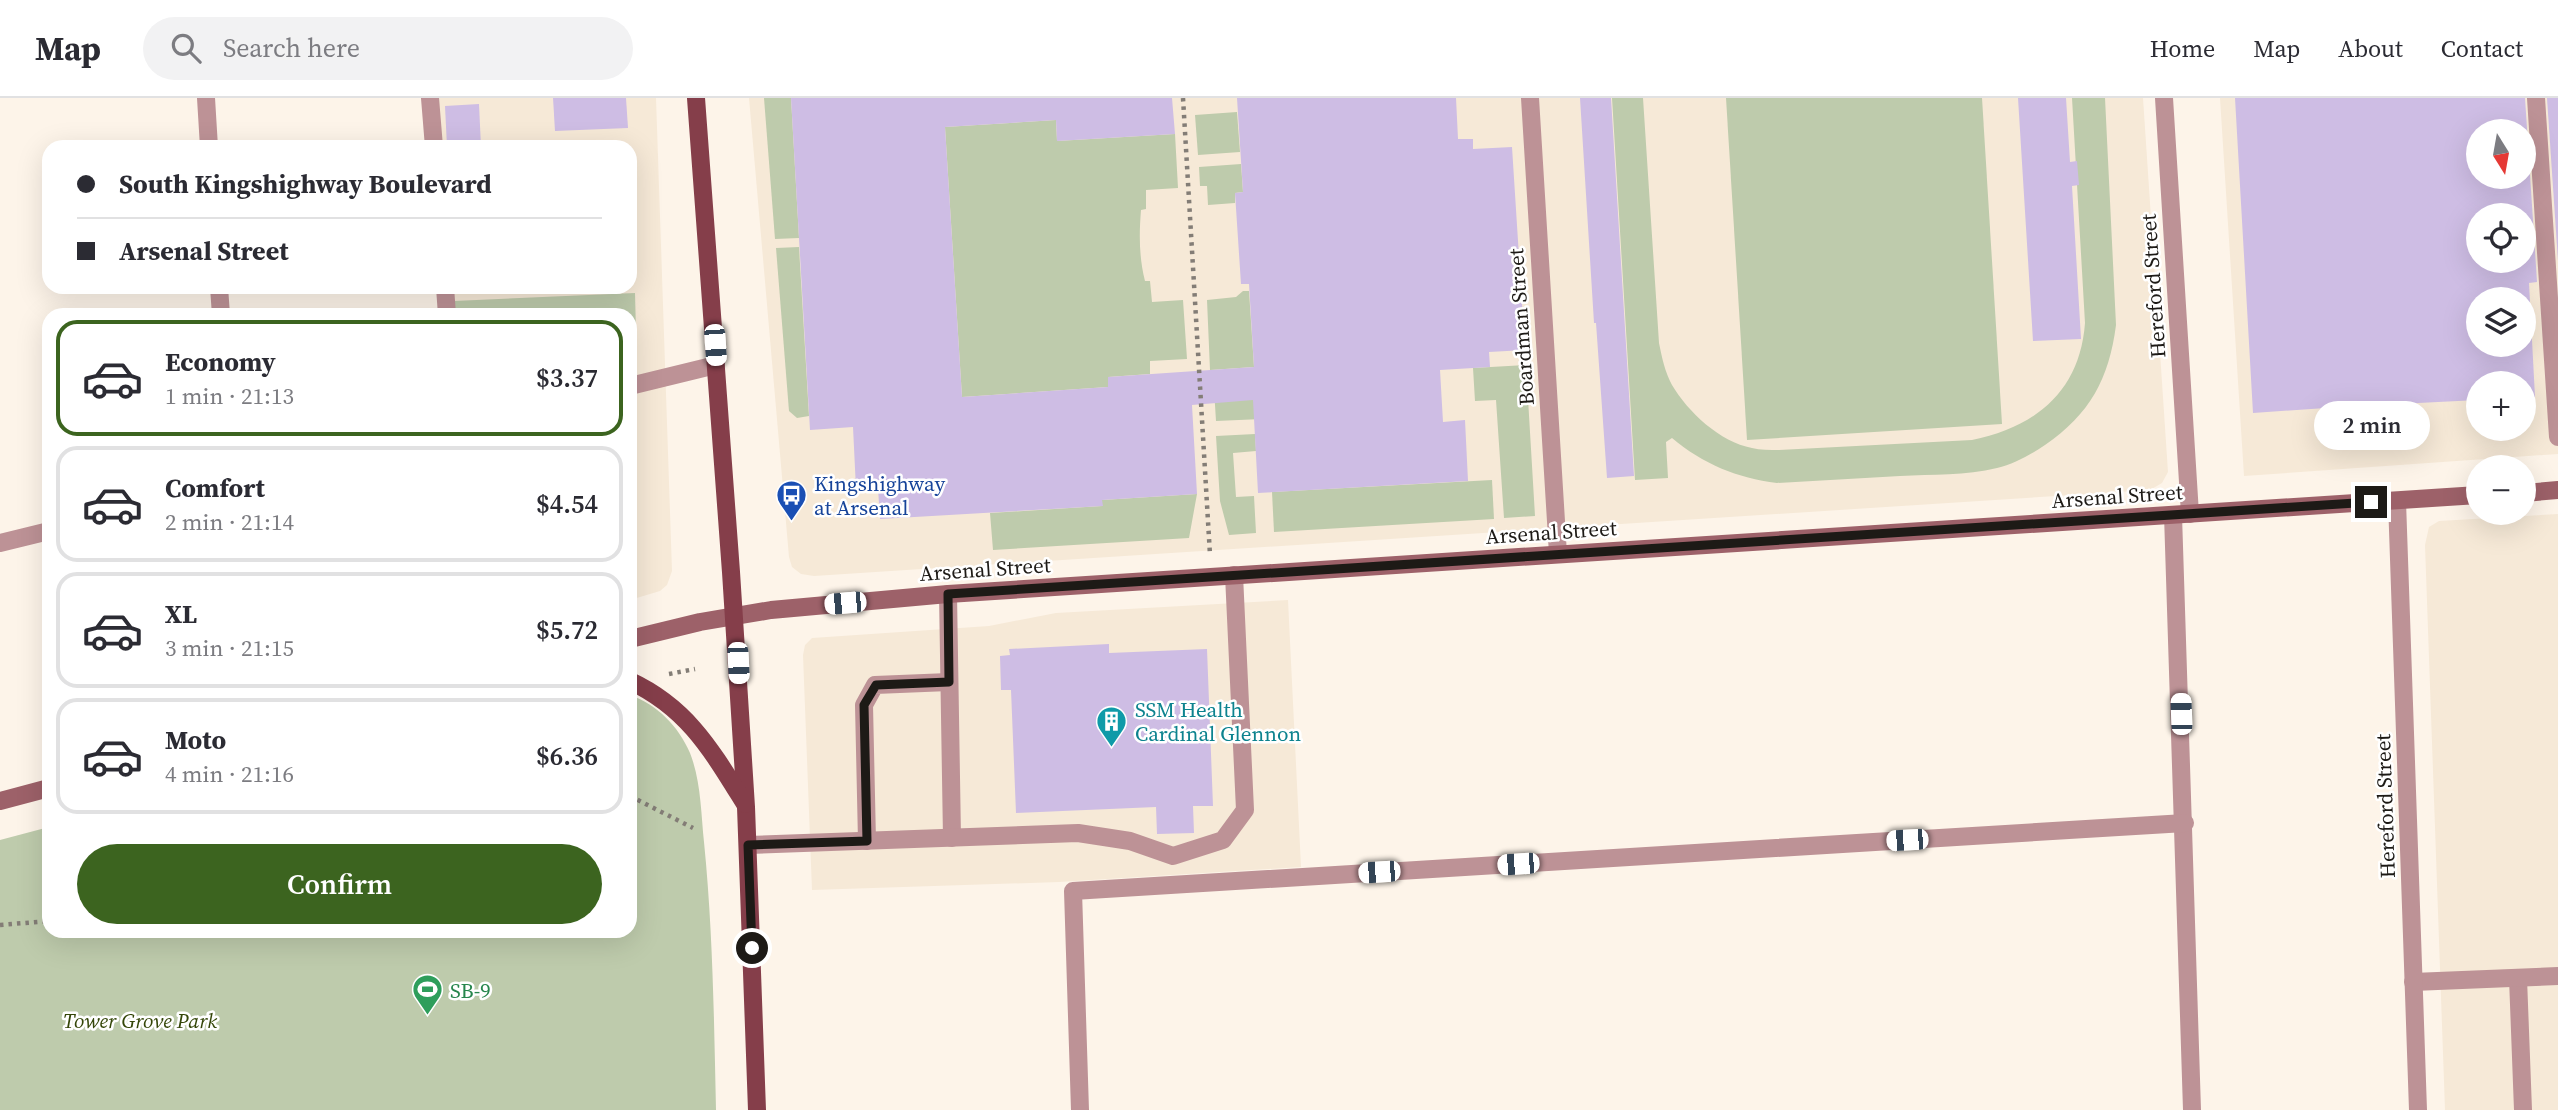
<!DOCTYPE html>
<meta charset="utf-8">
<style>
:root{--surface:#fff;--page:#f2f2f3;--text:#2b2b33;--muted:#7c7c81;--line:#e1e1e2;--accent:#3c641f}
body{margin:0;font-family:"Source Serif 4",serif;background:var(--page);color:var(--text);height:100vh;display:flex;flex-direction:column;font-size:26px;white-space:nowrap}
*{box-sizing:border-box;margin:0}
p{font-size:23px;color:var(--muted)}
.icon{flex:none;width:38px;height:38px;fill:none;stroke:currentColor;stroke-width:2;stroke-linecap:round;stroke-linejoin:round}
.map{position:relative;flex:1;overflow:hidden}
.panel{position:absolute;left:42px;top:210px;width:595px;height:630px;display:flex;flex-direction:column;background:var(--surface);border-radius:21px;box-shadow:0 7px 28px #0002}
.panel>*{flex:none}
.top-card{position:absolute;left:42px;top:42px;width:595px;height:154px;border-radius:21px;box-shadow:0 7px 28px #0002;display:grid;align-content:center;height:154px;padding:0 35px;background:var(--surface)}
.needle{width:46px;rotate:169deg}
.tools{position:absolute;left:2466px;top:21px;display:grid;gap:14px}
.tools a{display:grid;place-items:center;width:70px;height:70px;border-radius:50%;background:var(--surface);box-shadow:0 7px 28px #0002;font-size:35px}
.end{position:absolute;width:32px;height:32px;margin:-16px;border:9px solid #1d1a16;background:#fff;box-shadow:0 0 0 4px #fff}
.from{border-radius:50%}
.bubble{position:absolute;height:49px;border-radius:24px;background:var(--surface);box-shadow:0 7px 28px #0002;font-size:23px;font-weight:600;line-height:49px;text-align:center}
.car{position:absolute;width:21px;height:42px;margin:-21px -10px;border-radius:9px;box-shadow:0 0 5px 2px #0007;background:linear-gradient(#fff 24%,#345 0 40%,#fff 0 76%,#345 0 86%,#fff 0)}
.top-card b{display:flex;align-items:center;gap:24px;height:66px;font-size:26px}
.top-card b+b{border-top:2px solid var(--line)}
.top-card i{width:18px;height:18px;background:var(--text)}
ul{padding:12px 0 0;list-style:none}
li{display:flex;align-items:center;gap:21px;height:116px;margin:0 14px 10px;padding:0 21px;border:4px solid var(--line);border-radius:21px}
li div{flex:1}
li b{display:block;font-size:26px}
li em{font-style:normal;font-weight:600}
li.current{border-color:var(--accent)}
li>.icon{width:63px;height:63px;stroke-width:1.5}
.button{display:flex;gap:14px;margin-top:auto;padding:14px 35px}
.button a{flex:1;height:80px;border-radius:42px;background:var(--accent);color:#fff;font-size:28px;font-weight:600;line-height:80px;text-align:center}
header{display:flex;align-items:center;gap:42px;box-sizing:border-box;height:98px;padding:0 35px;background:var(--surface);border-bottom:2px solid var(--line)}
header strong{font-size:33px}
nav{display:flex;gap:38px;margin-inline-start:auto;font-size:24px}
.search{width:490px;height:63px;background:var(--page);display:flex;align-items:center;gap:18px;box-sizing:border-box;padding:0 24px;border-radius:38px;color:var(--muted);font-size:26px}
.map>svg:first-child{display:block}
.built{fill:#f6e9d7;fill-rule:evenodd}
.green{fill:#becbac}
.building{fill:#cebde4;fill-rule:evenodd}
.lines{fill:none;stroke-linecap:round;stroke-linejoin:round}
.path{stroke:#837d76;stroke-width:4.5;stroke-dasharray:3.5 5;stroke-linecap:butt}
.service{stroke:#bd9296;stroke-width:18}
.minor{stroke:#bd9296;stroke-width:18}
.secondary{stroke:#9d6169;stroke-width:18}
.primary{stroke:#853e4a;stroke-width:18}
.route{stroke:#1d1a16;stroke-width:9}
.labels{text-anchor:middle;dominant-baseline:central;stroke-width:5;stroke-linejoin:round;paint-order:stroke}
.street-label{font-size:21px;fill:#1d1a16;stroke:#fff}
.transit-label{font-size:21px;fill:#164399;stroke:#fff;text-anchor:start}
.culture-label{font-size:21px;fill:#0d838f;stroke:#fff;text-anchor:start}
.leisure-label{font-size:21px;fill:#27864d;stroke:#fff;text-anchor:start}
.park-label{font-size:21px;font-style:italic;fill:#344608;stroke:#fff}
</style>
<header>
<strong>Map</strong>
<div class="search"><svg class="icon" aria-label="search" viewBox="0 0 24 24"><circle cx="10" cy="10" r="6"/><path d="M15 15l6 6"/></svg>Search here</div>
<nav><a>Home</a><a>Map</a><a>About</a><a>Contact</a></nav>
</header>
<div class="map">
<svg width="2558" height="1012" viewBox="0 0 2558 1012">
<rect width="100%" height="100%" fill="#fdf4e9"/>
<!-- built -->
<g class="built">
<path d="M438 0H656L672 473 667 487 660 493 630 502V217H455L453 189H630V49H442Z"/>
<path d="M749 0H2143L2168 374 2162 385 2150 392 814 478 801 476 792 469 789 459Z"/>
<path d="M2220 0H2558V356L2244 378ZM2478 33H2524V79H2478ZM2478 117H2524V163H2478ZM2478 201H2524V247H2478ZM2478 285H2524V331H2478Z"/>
<path d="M2558 416V1012H2445L2425 447 2429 429 2439 423Z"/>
<path d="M1288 502 1301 769 1059 784 812 792 803 557 805 547 812 540 989 528 1056 515Z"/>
</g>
<!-- green -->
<g class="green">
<path d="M764 0H791L799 140 775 141Z"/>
<path d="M1612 0H1643L1659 245C1662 260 1665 274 1672 287 1688 314 1720 344 1752 350 1760 352 1770 352 1779 352L1972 342C2036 329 2080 293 2085 225L2072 0H2105L2116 227C2109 281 2090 316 2045 347 2030 357 2014 366 1997 370 1966 378 1932 376 1900 378 1859 380 1818 383 1777 385 1737 380 1703 366 1672 340L1666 344 1668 380 1635 382Z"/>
<path d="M1726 0H1982L2002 326 1747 342Z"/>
<path d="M1237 14 1240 54 1198 57 1195 17Z"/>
<path d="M1056 22 1057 43 1175 36 1178 90 1146 92V111L1141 112C1139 137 1139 159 1145 183H1150L1152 204 1183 202 1187 261 1150 263V276L1108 279V289L962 299 945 29Z"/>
<path d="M1241 66 1243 94 1235 95V105L1208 107 1207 88H1200L1199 69Z"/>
<path d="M799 149 809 318 797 320 789 313 776 150Z"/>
<path d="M1243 193H1249L1254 269 1210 272 1207 202 1236 199Z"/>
<path d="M635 195 637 272 630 274V217H455L454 203Z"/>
<path d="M1526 267 1535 418 1504 420 1496 302 1475 303 1473 270Z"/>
<path d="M1260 289 1262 321 1216 323 1214 291Z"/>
<path d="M1255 336 1256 353 1233 355 1236 399 1254 398 1256 435 1229 437 1220 403 1216 338Z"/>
<path d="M1492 382 1494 421 1274 434 1272 394Z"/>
<path d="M1197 396 1189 440 993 452 990 415 1102 408V402Z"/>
<path d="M630 597C658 607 678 628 690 655 701 683 701 715 704 744 713 833 714 923 716 1012H0V742L49 729V833H630Z"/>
</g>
<!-- building -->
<g class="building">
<path d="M553 0H626L628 30 555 33Z"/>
<path d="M791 0H1172L1175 36 1057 43 1056 22 945 29 962 299 1108 289V279L1254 269 1249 186H1241L1235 95 1243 94 1237 0H1456L1458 41H1473V51L1512 49 1525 252 1489 254 1490 269 1440 272 1443 324 1465 322 1468 383 1258 395 1253 302 1192 307 1197 396 1102 402 1103 408 880 421 878 390 856 391 853 329 810 332Z"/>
<path d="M1580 0H1611L1634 378 1607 380 1596 225H1594Z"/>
<path d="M2018 0H2066L2070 64 2077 63 2079 87 2072 88 2081 241 2033 243Z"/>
<path d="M2235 0H2525L2537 184 2529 185 2535 299H2524V285H2478V302L2398 306 2399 318 2340 322V309L2253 315ZM2478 33H2524V79H2478ZM2478 117H2524V163H2478ZM2478 201H2524V247H2478Z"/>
<path d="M2547 0H2558V163Z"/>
<path d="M479 6 481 49H447L445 8Z"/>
<path d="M1109 546V555L1207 551 1213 708H1193L1194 735 1157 736 1156 709 1016 715 1011 592H1001L1000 558 1010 557 1009 551Z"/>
</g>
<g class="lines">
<!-- path -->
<g class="path">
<path d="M1183 0 1210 457"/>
<path d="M669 576 695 571"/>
<path d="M630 698 693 730"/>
<path d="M0 827 49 823"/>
</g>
<!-- service -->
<g class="service">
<path d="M430 0 434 49"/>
<path d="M2536 0 2558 339"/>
<path d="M445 189 447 217"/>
<path d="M630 288 716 267"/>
<path d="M2173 417 2192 1012"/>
<path d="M0 445 49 433"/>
<path d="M948 496 952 740"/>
<path d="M867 743 864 607 875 587 949 584"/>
<path d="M748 747 1078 735 1130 743 1173 758 1223 742 1245 712 1234 477"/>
<path d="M2518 880 2523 1012"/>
<path d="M2413 884 2558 878"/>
<path d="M1080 1012 1073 793 2185 725"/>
</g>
<!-- minor -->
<g class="minor">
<path d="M206 0 209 49"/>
<path d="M1530 0 1558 456"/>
<path d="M2164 0 2190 416"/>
<path d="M219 189 221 217"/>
<path d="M2397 403 2418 1012"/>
</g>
<!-- secondary -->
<g class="secondary">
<path d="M2524 395 2558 392"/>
<path d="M630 541 700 524 771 512 948 496 2478 397"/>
<path d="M0 703 49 690"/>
</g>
<!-- primary -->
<g class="primary">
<path d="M696 0 731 474 746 709 757 1012"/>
<path d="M630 583C688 610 712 653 745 706"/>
</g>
</g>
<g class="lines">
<!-- route -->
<path class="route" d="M752 850 748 747 867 743 864 607 876 587 949 584 948 496 2371 404"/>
</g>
<!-- icons -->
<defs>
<symbol id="bus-pin" viewBox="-11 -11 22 30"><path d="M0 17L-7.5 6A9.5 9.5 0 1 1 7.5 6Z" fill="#1a4fb4" stroke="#fff"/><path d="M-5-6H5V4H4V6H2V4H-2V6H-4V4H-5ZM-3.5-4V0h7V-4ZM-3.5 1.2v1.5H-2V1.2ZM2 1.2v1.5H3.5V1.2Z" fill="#fff"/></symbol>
<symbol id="building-pin" viewBox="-11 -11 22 30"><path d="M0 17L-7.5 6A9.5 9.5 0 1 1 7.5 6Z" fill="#0f9aa8" stroke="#fff"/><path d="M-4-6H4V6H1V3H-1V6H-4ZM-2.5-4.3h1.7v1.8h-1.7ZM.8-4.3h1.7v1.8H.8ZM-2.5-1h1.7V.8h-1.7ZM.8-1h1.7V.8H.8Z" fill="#fff"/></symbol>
<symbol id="stadium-pin" viewBox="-11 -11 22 30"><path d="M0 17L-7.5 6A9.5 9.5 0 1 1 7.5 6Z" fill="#2e9e5b" stroke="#fff"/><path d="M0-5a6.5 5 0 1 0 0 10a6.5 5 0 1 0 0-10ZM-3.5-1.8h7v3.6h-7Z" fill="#fff"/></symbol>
</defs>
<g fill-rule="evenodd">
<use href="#bus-pin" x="774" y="380" width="35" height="47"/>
<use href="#building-pin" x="1094" y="606" width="35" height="47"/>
<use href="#stadium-pin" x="410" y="874" width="35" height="47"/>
</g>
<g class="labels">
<!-- street labels -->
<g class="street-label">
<text transform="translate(2153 188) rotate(-94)">Hereford Street</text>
<text transform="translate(1521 229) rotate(-94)">Boardman Street</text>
<text transform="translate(2117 398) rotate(-4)">Arsenal Street</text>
<text transform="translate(1551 434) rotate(-4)">Arsenal Street</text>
<text transform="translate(985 471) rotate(-4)">Arsenal Street</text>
<text transform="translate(2385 708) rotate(-92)">Hereford Street</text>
</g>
<!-- transit labels -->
<g class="transit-label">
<text x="814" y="385">Kingshighway<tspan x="814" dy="24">at Arsenal</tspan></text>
</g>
<!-- culture labels -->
<g class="culture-label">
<text x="1135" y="611">SSM Health<tspan x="1135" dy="24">Cardinal Glennon</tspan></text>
</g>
<!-- leisure labels -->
<g class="leisure-label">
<text x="450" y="892">SB-9</text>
</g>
<!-- park labels -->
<g class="park-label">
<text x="140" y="922">Tower Grove Park</text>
</g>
</g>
</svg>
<div class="tools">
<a><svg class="needle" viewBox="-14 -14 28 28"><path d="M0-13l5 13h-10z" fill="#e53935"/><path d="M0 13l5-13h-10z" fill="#7c7c81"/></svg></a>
<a><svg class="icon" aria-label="locate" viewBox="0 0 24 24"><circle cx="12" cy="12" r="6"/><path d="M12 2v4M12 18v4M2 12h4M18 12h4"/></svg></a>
<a><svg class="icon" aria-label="layers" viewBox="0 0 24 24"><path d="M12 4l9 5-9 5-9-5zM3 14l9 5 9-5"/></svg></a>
<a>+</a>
<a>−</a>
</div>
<i class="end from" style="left:752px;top:850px"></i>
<i class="end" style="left:2371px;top:404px"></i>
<div class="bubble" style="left:2314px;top:303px;width:116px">2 min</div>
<i class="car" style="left:715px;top:247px;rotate:176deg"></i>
<i class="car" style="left:845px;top:505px;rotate:265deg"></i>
<i class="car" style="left:738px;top:565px;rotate:177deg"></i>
<i class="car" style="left:2181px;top:616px;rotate:358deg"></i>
<i class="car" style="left:1907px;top:742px;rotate:267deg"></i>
<i class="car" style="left:1518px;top:766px;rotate:266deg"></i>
<i class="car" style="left:1379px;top:774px;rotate:266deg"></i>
<div class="top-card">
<b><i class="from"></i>South Kingshighway Boulevard</b>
<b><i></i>Arsenal Street</b>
</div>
<section class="panel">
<ul>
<li class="current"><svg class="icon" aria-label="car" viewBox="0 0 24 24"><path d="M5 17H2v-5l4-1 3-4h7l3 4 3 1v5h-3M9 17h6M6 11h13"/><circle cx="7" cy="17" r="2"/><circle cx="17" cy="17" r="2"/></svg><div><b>Economy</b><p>1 min · 21:13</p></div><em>$3.37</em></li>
<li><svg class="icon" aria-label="car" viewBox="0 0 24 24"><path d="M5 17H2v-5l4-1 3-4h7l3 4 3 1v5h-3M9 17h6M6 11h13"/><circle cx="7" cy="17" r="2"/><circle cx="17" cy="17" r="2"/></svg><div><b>Comfort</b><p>2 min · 21:14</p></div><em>$4.54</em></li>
<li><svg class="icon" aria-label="car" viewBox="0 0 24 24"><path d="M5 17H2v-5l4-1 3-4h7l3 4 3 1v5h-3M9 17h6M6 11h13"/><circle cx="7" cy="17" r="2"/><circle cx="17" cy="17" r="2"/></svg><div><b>XL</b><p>3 min · 21:15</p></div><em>$5.72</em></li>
<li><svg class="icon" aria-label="car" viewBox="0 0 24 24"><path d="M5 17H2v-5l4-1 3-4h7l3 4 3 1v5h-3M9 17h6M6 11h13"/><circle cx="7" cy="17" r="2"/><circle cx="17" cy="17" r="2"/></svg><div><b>Moto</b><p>4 min · 21:16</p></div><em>$6.36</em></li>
</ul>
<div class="button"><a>Confirm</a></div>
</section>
</div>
